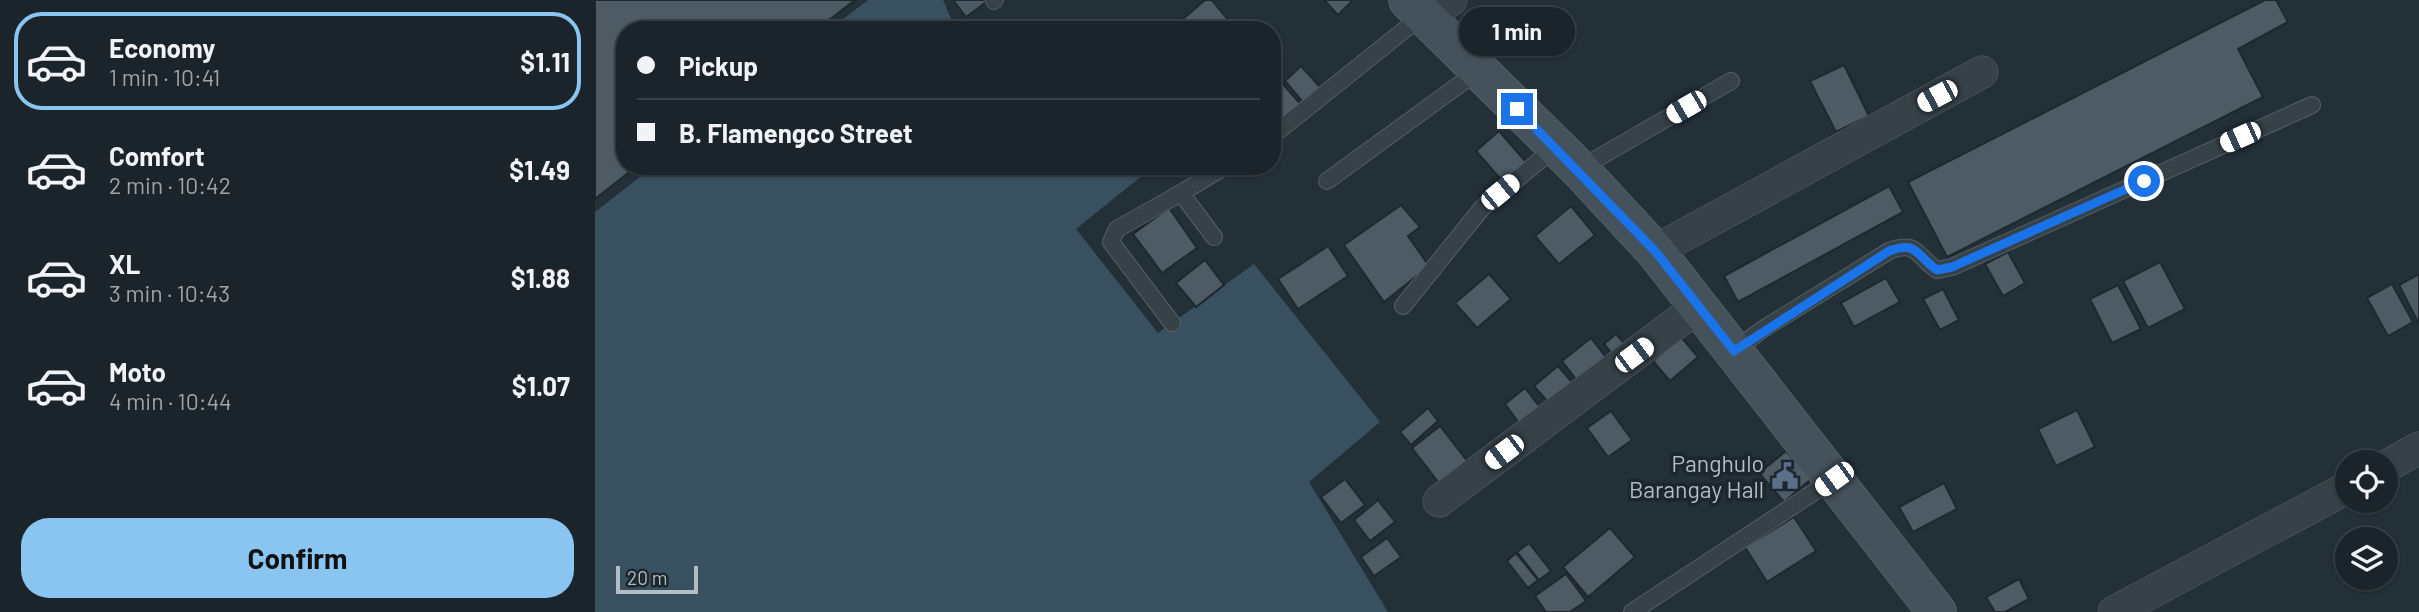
<!DOCTYPE html>
<meta charset="utf-8">
<style>
:root{--surface:#1a242a;--page:#232c32;--text:#f1f3f6;--muted:#9fa4a8;--line:#384147;--accent:#8ac4f0}
body{margin:0;font-family:Barlow,sans-serif;background:var(--page);color:var(--text);height:100vh;display:flex;flex-direction:column;font-size:26px;white-space:nowrap}
*{box-sizing:border-box;margin:0}
p{font-size:23px;color:var(--muted)}
.icon{flex:none;width:38px;height:38px;fill:none;stroke:currentColor;stroke-width:2;stroke-linecap:round;stroke-linejoin:round}
.map{position:relative;flex:1;overflow:hidden}
.sheet{display:flex;flex-direction:column;background:var(--surface);width:595px}
.sheet>*{flex:none}
.top-card{position:absolute;left:21px;top:21px;width:665px;height:154px;border-radius:28px;box-shadow:0 2px 5px #0004,0 0 0 2px var(--line);display:grid;align-content:center;height:154px;padding:0 21px;background:var(--surface)}
.tools{position:absolute;left:1740px;top:450px;display:grid;gap:14px}
.tools a{display:grid;place-items:center;width:63px;height:63px;border-radius:50%;background:var(--surface);box-shadow:0 2px 5px #0004,0 0 0 2px var(--line);font-size:35px}
.scale{position:absolute;left:21px;bottom:18px;width:82px;box-sizing:border-box;padding-left:7px;border:4px solid #b1bcc4;border-top:0;font-size:19px;line-height:24px;white-space:nowrap;color:#b1bcc4;-webkit-text-stroke:5px #1c262d;paint-order:stroke}
.end{position:absolute;width:32px;height:32px;margin:-16px;border:9px solid #1a73e8;background:#fff;box-shadow:0 0 0 4px #fff}
.from{border-radius:50%}
.bubble{position:absolute;height:49px;border-radius:24px;background:var(--surface);box-shadow:0 2px 5px #0004,0 0 0 2px var(--line);font-size:23px;font-weight:700;line-height:49px;text-align:center}
.car{position:absolute;width:21px;height:42px;margin:-21px -10px;border-radius:9px;box-shadow:0 0 5px 2px #0007;background:linear-gradient(#fff 24%,#345 0 40%,#fff 0 76%,#345 0 86%,#fff 0)}
.top-card b{display:flex;align-items:center;gap:24px;height:66px;font-size:26px}
.top-card b+b{border-top:2px solid var(--line)}
.top-card i{width:18px;height:18px;background:var(--text)}
ul{padding:12px 0 0;list-style:none}
li{display:flex;align-items:center;gap:21px;height:98px;margin:0 14px 10px;padding:0 7px;border:4px solid transparent;border-radius:28px}
li div{flex:1}
li b{display:block;font-size:26px}
li em{font-style:normal;font-weight:700}
li.active{border-color:var(--accent)}
li>.icon{width:63px;height:63px;stroke-width:1.5}
.cta{display:flex;gap:14px;margin-top:auto;padding:14px 21px}
.cta a{flex:1;height:80px;border-radius:28px;background:var(--accent);color:#111;font-size:28px;font-weight:700;line-height:80px;text-align:center}
main{display:flex;flex:1;min-height:0}
.map>svg:first-child{display:block}
.water{fill:#395060}
.building{fill:#4e5b65;stroke:#1e282f;stroke-width:2}
.lines{fill:none;stroke-linecap:round;stroke-linejoin:round}
.lane-casing{stroke:#545f66;stroke-width:18}
.street-casing{stroke:#545f66;stroke-width:33}
.secondary-casing{stroke:#545f66;stroke-width:40}
.lane{stroke:#364148;stroke-width:16}
.street{stroke:#364148;stroke-width:32}
.secondary{stroke:#45515b;stroke-width:38}
.route{stroke:#1a73e8;stroke-width:9}
.labels{text-anchor:middle;dominant-baseline:central;stroke-width:7;stroke-linejoin:round;paint-order:stroke}
.poi-label{font-size:23px;fill:#b1bcc4;stroke:#1c262d;text-anchor:end}
</style>
<main>
<section class="sheet">
<ul>
<li class="active"><svg class="icon" aria-label="car" viewBox="0 0 24 24"><path d="M5 17H2v-5l4-1 3-4h7l3 4 3 1v5h-3M9 17h6M6 11h13"/><circle cx="7" cy="17" r="2"/><circle cx="17" cy="17" r="2"/></svg><div><b>Economy</b><p>1 min · 10:41</p></div><em>$1.11</em></li>
<li><svg class="icon" aria-label="car" viewBox="0 0 24 24"><path d="M5 17H2v-5l4-1 3-4h7l3 4 3 1v5h-3M9 17h6M6 11h13"/><circle cx="7" cy="17" r="2"/><circle cx="17" cy="17" r="2"/></svg><div><b>Comfort</b><p>2 min · 10:42</p></div><em>$1.49</em></li>
<li><svg class="icon" aria-label="car" viewBox="0 0 24 24"><path d="M5 17H2v-5l4-1 3-4h7l3 4 3 1v5h-3M9 17h6M6 11h13"/><circle cx="7" cy="17" r="2"/><circle cx="17" cy="17" r="2"/></svg><div><b>XL</b><p>3 min · 10:43</p></div><em>$1.88</em></li>
<li><svg class="icon" aria-label="car" viewBox="0 0 24 24"><path d="M5 17H2v-5l4-1 3-4h7l3 4 3 1v5h-3M9 17h6M6 11h13"/><circle cx="7" cy="17" r="2"/><circle cx="17" cy="17" r="2"/></svg><div><b>Moto</b><p>4 min · 10:44</p></div><em>$1.07</em></li>
</ul>
<div class="cta"><a>Confirm</a></div>
</section>
<div class="map">
<svg width="1824" height="612" viewBox="0 0 1824 612">
<rect width="100%" height="100%" fill="#233038"/>
<!-- water -->
<g class="water">
<path d="M273 0H348L361 30H234Z"/>
<path d="M59 166H559L481 229 563 333 659 264 785 422 714 482 793 612H0V212Z"/>
</g>
<!-- building -->
<g class="building">
<path d="M0 0H260L221 30H30V166H42L0 199Z"/>
<path d="M358 0H394L371 17Z"/>
<path d="M610 0H617L634 21 624 30H597L588 19Z"/>
<path d="M729 0H758L743 15Z"/>
<path d="M1670 0H1681L1693 22 1643 49 1668 97 1352 257 1313 182Z"/>
<path d="M1249 65 1274 116 1241 132 1215 81Z"/>
<path d="M706 66 725 87 708 102 690 81Z"/>
<path d="M687 83 708 107 689 123 677 110V92Z"/>
<path d="M904 131 931 162 908 182 881 151Z"/>
<path d="M1294 186 1308 212 1143 302 1129 276Z"/>
<path d="M806 205 825 227 813 236 834 266 789 302 749 245Z"/>
<path d="M976 206 1000 235 964 264 940 236Z"/>
<path d="M574 208 602 248 567 273 538 234Z"/>
<path d="M733 246 753 276 703 309 683 279Z"/>
<path d="M1413 252 1430 283 1408 296 1390 264Z"/>
<path d="M610 260 629 285 601 307 581 283Z"/>
<path d="M1565 262 1590 309 1553 328 1528 281Z"/>
<path d="M894 274 916 299 882 328 860 303Z"/>
<path d="M1824 274V321L1823 322 1804 285Z"/>
<path d="M1291 278 1305 302 1259 327 1246 303Z"/>
<path d="M1797 284 1818 322 1793 336 1772 298Z"/>
<path d="M1523 285 1546 329 1517 343 1495 299Z"/>
<path d="M1348 289 1364 320 1345 330 1328 299Z"/>
<path d="M1021 334 1037 352 1024 362 1009 344Z"/>
<path d="M1086 337 1103 357 1075 381 1058 361Z"/>
<path d="M996 338 1016 364 987 387 967 361Z"/>
<path d="M963 366 983 389 960 410 939 386Z"/>
<path d="M930 388 951 415 930 431 910 404Z"/>
<path d="M833 408 843 421 816 445 805 432Z"/>
<path d="M1482 410 1500 447 1461 466 1443 429Z"/>
<path d="M1016 411 1037 440 1013 457 992 428Z"/>
<path d="M845 426 873 462 844 483 817 448Z"/>
<path d="M1191 451 1216 479 1189 502 1164 473Z"/>
<path d="M750 479 770 505 746 523 726 497Z"/>
<path d="M1349 483 1362 509 1318 532 1304 507Z"/>
<path d="M783 500 800 522 775 541 759 520Z"/>
<path d="M1199 517 1221 551 1172 582 1150 547Z"/>
<path d="M1015 528 1040 557 993 597 968 567Z"/>
<path d="M792 538 806 557 779 576 766 557Z"/>
<path d="M934 543 956 571 944 580 922 552Z"/>
<path d="M921 553 943 580 933 588 912 561Z"/>
<path d="M971 574 991 601 975 612H951L940 596Z"/>
<path d="M1424 579 1434 599 1410 612H1400L1391 597Z"/>
</g>
<g class="lines">
<defs>
<g id="lane">
<path d="M399 1 400 0"/>
<path d="M677 136 828 15"/>
<path d="M984 169 1136 81"/>
<path d="M732 181 883 71"/>
<path d="M619 237 586 193 631 166"/>
<path d="M808 306 887 208 961 147"/>
<path d="M577 323 516 242 522 229 586 193"/>
<path d="M1139 351 1168 329 1294 251C1323 240 1321 256 1342 270L1357 267 1717 105"/>
<path d="M1037 612 1239 479"/>
</g>
<g id="street">
<path d="M829 15 856 0"/>
<path d="M1060 251 1387 72"/>
<path d="M1790 467 1824 448"/>
<path d="M844 501 1104 306"/>
<path d="M1519 612 1752 488"/>
</g>
<path id="secondary" d="M813 0 984 169 1060 251 1342 612"/>
</defs>
<!-- lane casing -->
<use href="#lane" class="lane-casing"/>
<!-- street casing -->
<use href="#street" class="street-casing"/>
<!-- secondary casing -->
<use href="#secondary" class="secondary-casing"/>
<!-- lane -->
<use href="#lane" class="lane"/>
<!-- street -->
<use href="#street" class="street"/>
<!-- secondary -->
<use href="#secondary" class="secondary"/>
</g>
<g class="lines">
<!-- route -->
<path class="route" d="M922 109 1060 251 1139 351 1294 251C1323 240 1321 256 1342 270L1357 267 1549 181"/>
</g>
<!-- icons -->
<defs>
<symbol id="civic-bare" viewBox="-9 -9 18 18"><path d="M-.6-6.5H3V-4.5H.6V-3L4-1V1h2V6H-6V1h2V-1L-.6-3ZM-1.2 2.5V6h2.4V2.5Z" fill="#5c6f8a" stroke="#1c262d" stroke-width="2.5" paint-order="stroke"/></symbol>
</defs>
<g fill-rule="evenodd">
<use href="#civic-bare" x="1171" y="457" width="38" height="38"/>
</g>
<g class="labels">
<!-- poi labels -->
<g class="poi-label">
<text x="1169" y="463">Panghulo<tspan x="1169" dy="26">Barangay Hall</tspan></text>
</g>
</g>
</svg>
<div class="tools">
<a><svg class="icon" aria-label="locate" viewBox="0 0 24 24"><circle cx="12" cy="12" r="6"/><path d="M12 2v4M12 18v4M2 12h4M18 12h4"/></svg></a>
<a><svg class="icon" aria-label="layers" viewBox="0 0 24 24"><path d="M12 4l9 5-9 5-9-5zM3 14l9 5 9-5"/></svg></a>
</div>
<div class="scale">20 m</div>
<i class="end from" style="left:1549px;top:181px"></i>
<i class="end" style="left:922px;top:109px"></i>
<div class="bubble" style="left:864px;top:7px;width:116px">1 min</div>
<i class="car" style="left:1342px;top:96px;rotate:242deg"></i>
<i class="car" style="left:1091px;top:107px;rotate:240deg"></i>
<i class="car" style="left:1645px;top:137px;rotate:246deg"></i>
<i class="car" style="left:905px;top:192px;rotate:51deg"></i>
<i class="car" style="left:1039px;top:355px;rotate:53deg"></i>
<i class="car" style="left:909px;top:452px;rotate:233deg"></i>
<i class="car" style="left:1239px;top:479px;rotate:234deg"></i>
<div class="top-card">
<b><i class="from"></i>Pickup</b>
<b><i></i>B. Flamengco Street</b>
</div>
</div>
</main>
